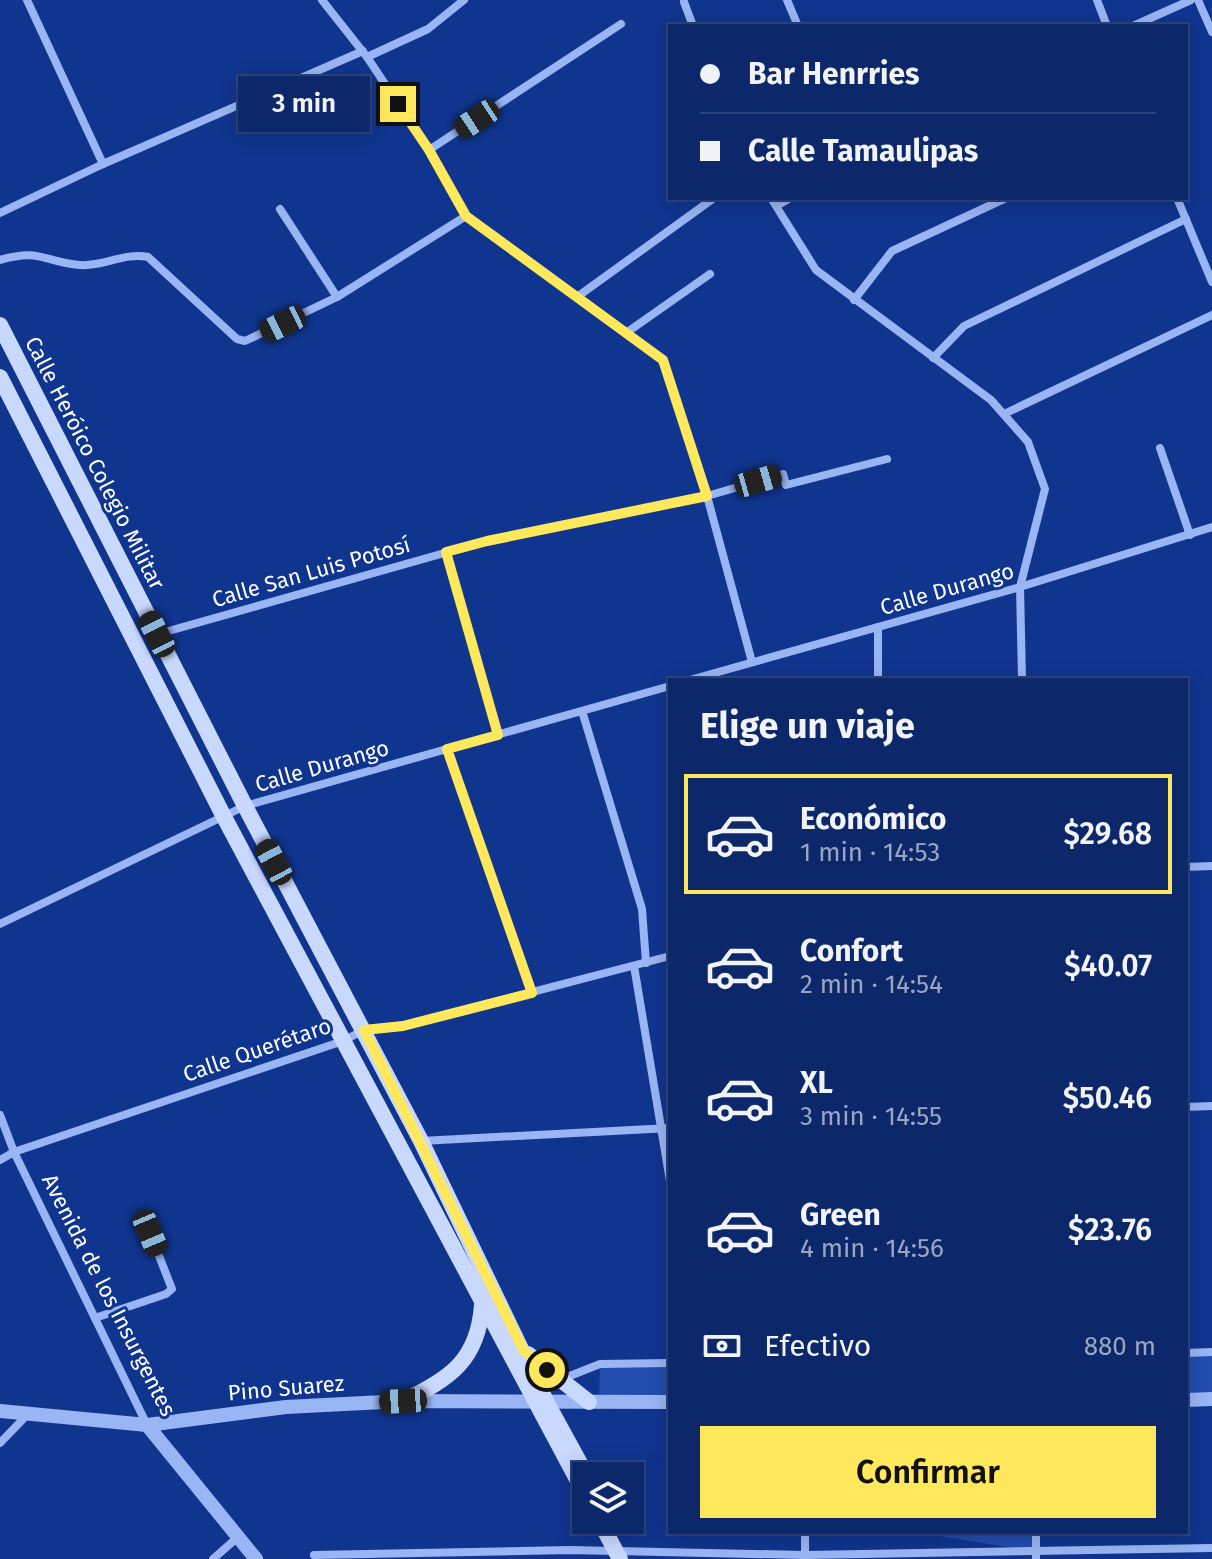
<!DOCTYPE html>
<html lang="es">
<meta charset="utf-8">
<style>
:root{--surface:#0c286b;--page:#1a3473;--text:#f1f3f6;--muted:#9aa6c1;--line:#2c447e;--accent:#ffe85c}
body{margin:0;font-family:"Fira Sans",sans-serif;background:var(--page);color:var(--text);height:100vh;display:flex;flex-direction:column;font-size:30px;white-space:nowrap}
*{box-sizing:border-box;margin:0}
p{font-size:26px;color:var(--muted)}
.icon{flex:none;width:44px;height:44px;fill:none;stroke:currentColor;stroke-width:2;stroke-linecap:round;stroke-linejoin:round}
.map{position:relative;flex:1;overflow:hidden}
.side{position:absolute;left:668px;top:678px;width:520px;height:856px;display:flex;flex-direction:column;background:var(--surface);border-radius:0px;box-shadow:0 4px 20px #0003,0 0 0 2px var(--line)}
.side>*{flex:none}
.banner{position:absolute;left:668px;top:24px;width:520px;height:176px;border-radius:0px;box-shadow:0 4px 20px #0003,0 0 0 2px var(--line);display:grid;align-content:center;height:176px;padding:0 32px;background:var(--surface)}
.tools{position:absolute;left:572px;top:1462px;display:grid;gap:16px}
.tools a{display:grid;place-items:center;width:72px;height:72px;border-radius:0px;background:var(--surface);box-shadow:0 4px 20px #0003,0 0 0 2px var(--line);font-size:40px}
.end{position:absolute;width:36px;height:36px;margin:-18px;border:10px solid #ffe85c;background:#111;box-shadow:0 0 0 4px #111}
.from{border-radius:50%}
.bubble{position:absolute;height:56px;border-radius:0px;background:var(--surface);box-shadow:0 4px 20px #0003,0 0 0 2px var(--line);font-size:26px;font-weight:600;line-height:56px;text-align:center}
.car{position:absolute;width:24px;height:48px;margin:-24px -12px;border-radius:10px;box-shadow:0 0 6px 2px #0007;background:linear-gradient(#222 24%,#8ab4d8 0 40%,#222 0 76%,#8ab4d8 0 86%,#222 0)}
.banner b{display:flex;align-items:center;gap:28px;height:76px;font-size:30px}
.banner b+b{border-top:2px solid var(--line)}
.banner i{width:20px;height:20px;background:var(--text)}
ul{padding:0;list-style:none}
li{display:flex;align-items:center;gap:24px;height:120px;margin:0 16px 12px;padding:0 16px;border:4px solid transparent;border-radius:0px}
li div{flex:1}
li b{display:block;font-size:30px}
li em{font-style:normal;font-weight:600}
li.current{border-color:var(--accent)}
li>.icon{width:72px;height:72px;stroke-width:1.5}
h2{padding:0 32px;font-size:36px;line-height:96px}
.pay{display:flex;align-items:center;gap:20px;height:88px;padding:0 32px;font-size:30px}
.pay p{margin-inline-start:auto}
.primary-button{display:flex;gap:16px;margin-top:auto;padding:16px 32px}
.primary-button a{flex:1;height:92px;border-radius:0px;background:var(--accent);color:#111;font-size:32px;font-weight:600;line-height:92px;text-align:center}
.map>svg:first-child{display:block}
.green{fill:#224daf}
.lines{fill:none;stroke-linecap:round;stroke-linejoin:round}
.minor{stroke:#9ab5f3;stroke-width:8}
.tertiary{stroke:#9ab5f3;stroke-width:14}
.secondary{stroke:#c9d8fd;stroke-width:16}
.route{stroke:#ffe85c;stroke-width:10}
.labels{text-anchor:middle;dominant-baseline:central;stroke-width:6;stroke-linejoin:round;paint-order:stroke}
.street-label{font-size:22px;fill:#fff;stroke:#10358f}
</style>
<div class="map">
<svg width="1212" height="1559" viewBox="0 0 1212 1559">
<rect width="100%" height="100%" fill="#10358f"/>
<!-- green -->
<g class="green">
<path d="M1212 1352V1399L1186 1400V1353Z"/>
<path d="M670 1363V1402H599L600 1364Z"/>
<path d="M940 1532H1033L1032 1551 940 1536Z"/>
</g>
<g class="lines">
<!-- minor -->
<g class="minor">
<path d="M27 0 103 164"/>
<path d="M322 0 367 57 429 150 466 216 663 360 707 496 752 662"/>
<path d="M787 0 798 26"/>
<path d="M1097 0 1107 26"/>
<path d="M1198 0 1212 32"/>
<path d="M684 2 693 26"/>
<path d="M1133 26 1191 0"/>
<path d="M367 57 428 29 464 0"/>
<path d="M429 150 621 24"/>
<path d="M771 198 816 270 991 400 1028 442 1045 489 1020 587 1022 680"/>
<path d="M1177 198 1212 282"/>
<path d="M778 205 790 198"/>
<path d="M280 209 337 297"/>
<path d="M0 213 103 164 363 51"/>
<path d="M0 260C41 248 43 262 80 265 103 267 124 252 148 257L237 339 245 341 337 297 466 216"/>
<path d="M577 297 714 198"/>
<path d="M854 300 892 251 1006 198"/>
<path d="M626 333 710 274"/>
<path d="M933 358 964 326 1186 219"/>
<path d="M1004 414 1212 315"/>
<path d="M1160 448 1190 535"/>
<path d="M446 552 498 735"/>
<path d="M878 627V680"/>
<path d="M158 634 487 541 707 496 783 474 786 485 887 459"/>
<path d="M690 680 1020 587 1212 527"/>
<path d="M582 711 642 909 646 963"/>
<path d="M447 749 532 993"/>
<path d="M1186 867 1212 866"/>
<path d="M0 924 245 806 670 686"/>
<path d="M634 966 670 1181"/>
<path d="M1186 1107 1212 1106"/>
<path d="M0 1115 14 1152 147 1425"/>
<path d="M421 1141 670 1128"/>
<path d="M0 1160 14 1152 343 1041 364 1030 403 1026 670 956"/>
<path d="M95 1318 166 1294 172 1289 150 1233"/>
<path d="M1186 1353 1212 1352"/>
<path d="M562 1379 600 1364 670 1363"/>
<path d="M0 1443 28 1414"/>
<path d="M805 1532V1558"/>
<path d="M314 1555 570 1550 805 1555 1212 1548"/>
<path d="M213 1559 238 1537"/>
<path d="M1036 1559V1532"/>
</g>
<!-- tertiary -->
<g class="tertiary">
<path d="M1186 1400 1212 1399"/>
<path d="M0 1411 147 1425 286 1407 403 1401 670 1402"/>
<path d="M147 1425 256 1559"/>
</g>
<!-- secondary -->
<g class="secondary">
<path d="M0 325 245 806 421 1141 547 1403 587 1476"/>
<path d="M0 377 223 815 586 1496"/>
<path d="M528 1354 589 1402"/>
<path d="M403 1401C450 1379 478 1360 482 1305"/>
<path d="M599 1520 620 1559"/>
</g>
</g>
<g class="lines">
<!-- route -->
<path class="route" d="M398 104 429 150 466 216 663 360 707 496 487 541 446 552 498 735 447 749 532 993 403 1026 364 1030 524 1351 547 1370"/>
</g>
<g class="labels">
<!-- street labels -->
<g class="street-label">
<text transform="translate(95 463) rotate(63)">Calle Heróico Colegio Militar</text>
<text transform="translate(311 572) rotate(-16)">Calle San Luis Potosí</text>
<text transform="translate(947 589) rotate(-16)">Calle Durango</text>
<text transform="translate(322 766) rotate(-16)">Calle Durango</text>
<text transform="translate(257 1050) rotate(-19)">Calle Querétaro</text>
<text transform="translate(109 1295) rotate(63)">Avenida de los Insurgentes</text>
<text transform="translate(286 1388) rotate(-5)">Pino Suarez</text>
</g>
</g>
</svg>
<div class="tools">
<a><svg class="icon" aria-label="layers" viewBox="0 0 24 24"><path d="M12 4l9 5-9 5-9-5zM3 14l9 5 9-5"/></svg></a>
</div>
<i class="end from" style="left:547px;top:1370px"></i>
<i class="end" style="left:398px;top:104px"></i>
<div class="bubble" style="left:238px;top:76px;width:132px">3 min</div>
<i class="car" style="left:477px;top:119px;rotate:237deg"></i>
<i class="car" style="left:283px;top:324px;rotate:244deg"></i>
<i class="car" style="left:758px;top:481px;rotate:74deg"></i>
<i class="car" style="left:157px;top:634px;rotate:333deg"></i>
<i class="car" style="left:274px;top:862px;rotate:332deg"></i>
<i class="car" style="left:150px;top:1233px;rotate:157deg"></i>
<i class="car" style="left:403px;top:1401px;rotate:267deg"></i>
<div class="banner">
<b><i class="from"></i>Bar Henrries</b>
<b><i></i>Calle Tamaulipas</b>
</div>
<section class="side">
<h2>Elige un viaje</h2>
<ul>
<li class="current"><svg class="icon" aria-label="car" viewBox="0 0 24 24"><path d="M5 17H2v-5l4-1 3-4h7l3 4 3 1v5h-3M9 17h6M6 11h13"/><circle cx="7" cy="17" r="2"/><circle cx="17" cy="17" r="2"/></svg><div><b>Económico</b><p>1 min · 14:53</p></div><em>$29.68</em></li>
<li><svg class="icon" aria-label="car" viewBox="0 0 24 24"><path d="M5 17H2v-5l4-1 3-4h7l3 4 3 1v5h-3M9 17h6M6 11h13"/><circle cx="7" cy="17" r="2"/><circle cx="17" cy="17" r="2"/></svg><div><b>Confort</b><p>2 min · 14:54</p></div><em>$40.07</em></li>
<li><svg class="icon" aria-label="car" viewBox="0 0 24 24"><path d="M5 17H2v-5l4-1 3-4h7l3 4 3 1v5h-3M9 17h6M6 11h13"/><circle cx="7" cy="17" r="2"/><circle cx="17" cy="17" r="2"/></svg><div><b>XL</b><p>3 min · 14:55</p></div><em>$50.46</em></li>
<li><svg class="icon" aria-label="car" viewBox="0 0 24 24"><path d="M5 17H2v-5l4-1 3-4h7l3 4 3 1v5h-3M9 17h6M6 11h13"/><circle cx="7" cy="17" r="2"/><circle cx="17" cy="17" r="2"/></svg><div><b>Green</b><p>4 min · 14:56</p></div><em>$23.76</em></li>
</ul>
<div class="pay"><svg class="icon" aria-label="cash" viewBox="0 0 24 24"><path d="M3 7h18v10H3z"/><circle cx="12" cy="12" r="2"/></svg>Efectivo<p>880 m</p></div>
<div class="primary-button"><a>Confirmar</a></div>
</section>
</div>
